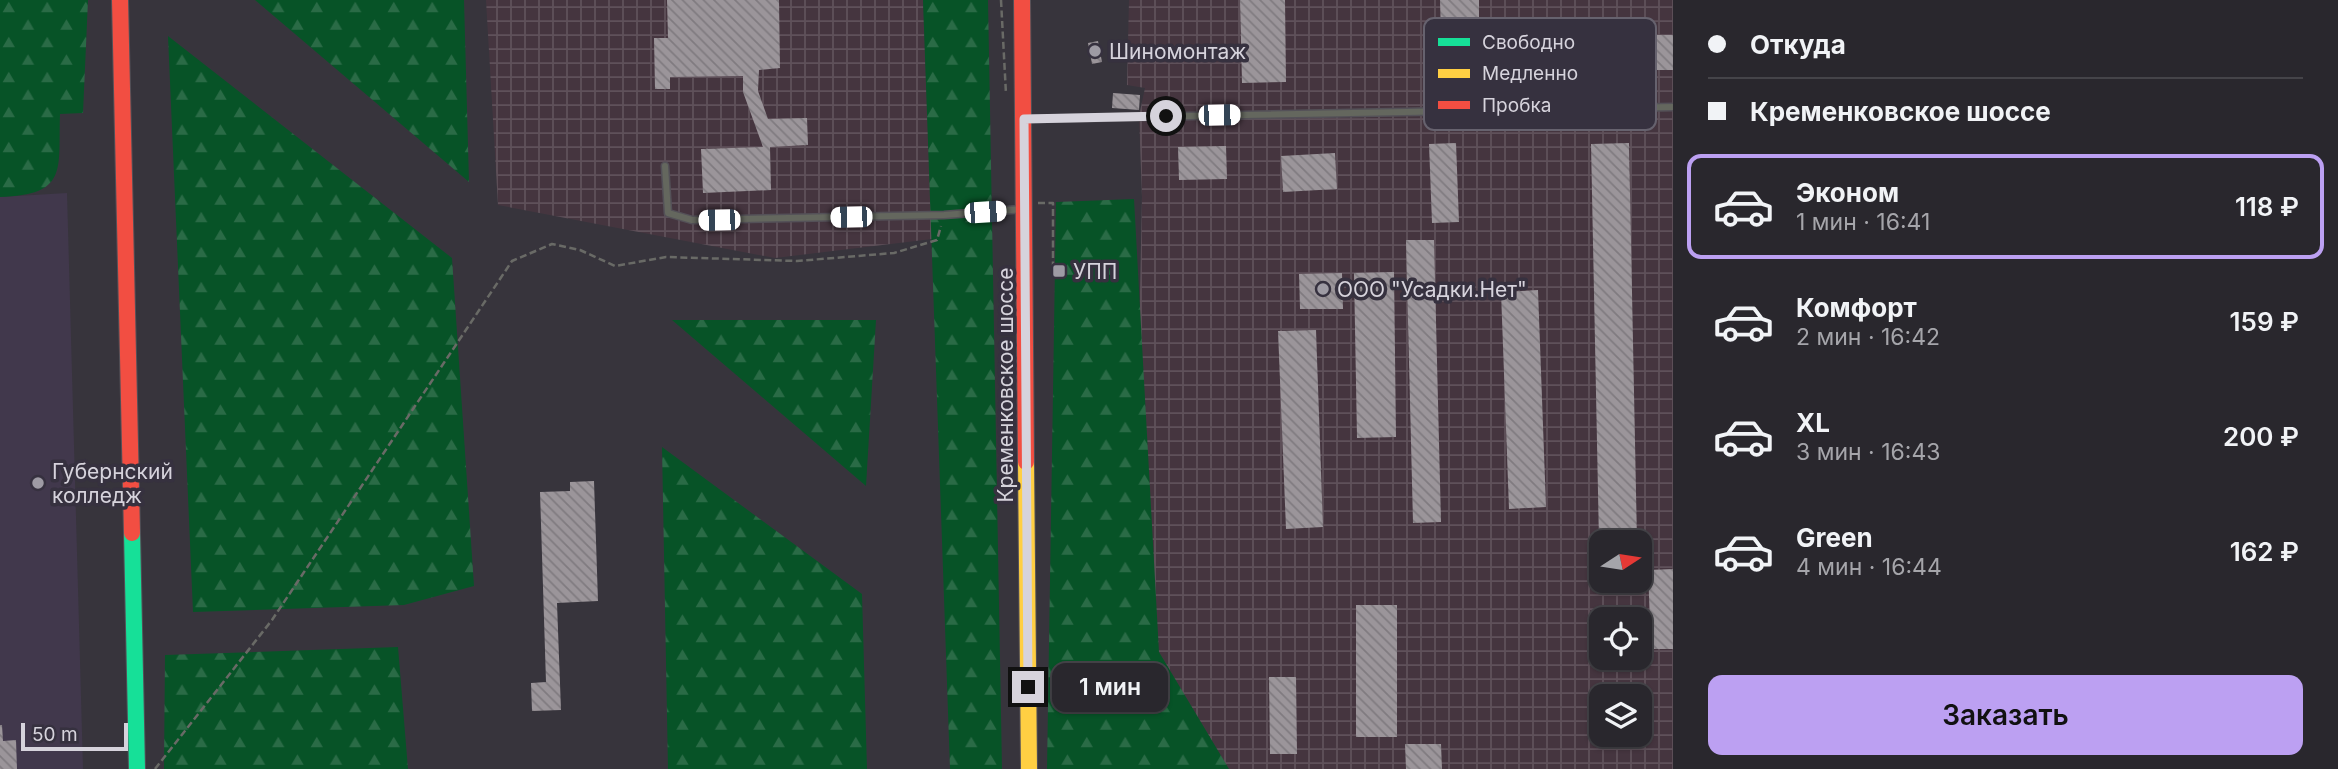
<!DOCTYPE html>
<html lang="ru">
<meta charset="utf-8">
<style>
:root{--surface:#29272d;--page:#353339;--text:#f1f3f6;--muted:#a5a5aa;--line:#454449;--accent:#bca0f2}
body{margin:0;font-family:Inter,sans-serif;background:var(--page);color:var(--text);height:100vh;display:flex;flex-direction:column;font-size:26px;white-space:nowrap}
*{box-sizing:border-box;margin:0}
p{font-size:23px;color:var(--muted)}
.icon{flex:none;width:38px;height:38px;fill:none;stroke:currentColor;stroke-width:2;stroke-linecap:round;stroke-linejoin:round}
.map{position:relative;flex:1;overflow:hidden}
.sheet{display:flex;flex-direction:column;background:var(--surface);width:665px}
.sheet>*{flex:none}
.guide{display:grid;align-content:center;height:154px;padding:0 35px;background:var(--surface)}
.needle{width:46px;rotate:78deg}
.fabs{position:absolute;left:1589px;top:530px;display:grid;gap:14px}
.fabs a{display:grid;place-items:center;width:63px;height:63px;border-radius:14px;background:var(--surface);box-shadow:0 2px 5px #0004,0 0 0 2px var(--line);font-size:35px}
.scale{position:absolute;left:21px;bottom:18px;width:107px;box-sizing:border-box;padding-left:7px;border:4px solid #d6d3dc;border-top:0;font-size:19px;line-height:24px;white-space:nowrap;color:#d6d3dc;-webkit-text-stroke:5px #36313f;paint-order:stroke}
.end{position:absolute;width:32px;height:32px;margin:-16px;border:9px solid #d6d3dc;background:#111;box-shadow:0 0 0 4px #111}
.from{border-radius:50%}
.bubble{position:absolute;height:49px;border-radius:14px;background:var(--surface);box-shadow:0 2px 5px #0004,0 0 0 2px var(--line);font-size:23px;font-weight:600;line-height:49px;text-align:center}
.car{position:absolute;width:21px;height:42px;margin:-21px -10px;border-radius:9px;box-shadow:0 0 5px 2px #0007;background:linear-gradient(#fff 24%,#345 0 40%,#fff 0 76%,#345 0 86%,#fff 0)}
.guide b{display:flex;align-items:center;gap:24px;height:66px;font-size:26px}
.guide b+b{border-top:2px solid var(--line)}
.guide i{width:18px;height:18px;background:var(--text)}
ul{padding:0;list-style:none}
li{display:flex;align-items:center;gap:21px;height:105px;margin:0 14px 10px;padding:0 21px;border:4px solid transparent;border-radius:14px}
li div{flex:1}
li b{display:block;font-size:26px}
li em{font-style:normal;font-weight:600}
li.selected{border-color:var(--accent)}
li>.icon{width:63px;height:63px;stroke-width:1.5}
.primary-button{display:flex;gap:14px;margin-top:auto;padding:14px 35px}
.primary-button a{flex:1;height:80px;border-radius:14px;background:var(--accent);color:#111;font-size:28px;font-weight:600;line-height:80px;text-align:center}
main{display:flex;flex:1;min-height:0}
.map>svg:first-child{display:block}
.industrial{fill:url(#industrial-grid);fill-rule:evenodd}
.built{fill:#41384c}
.forest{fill:url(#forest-firs)}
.building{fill:url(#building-back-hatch)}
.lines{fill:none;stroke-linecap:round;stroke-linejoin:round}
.lane-casing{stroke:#545158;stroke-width:9}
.fast-casing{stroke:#545158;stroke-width:18}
.slow-casing{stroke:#545158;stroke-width:18}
.jam-casing{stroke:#545158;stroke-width:18}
.path{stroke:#696a66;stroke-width:2.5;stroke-dasharray:7 3.5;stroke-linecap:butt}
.lane{stroke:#64675e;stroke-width:6}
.fast{stroke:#16e098;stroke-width:16}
.slow{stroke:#ffcf43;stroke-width:16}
.jam{stroke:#f24e42;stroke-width:16}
.route{stroke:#d6d3dc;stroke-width:9}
.poi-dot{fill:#9e9ba4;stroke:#36313f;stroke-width:2.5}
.labels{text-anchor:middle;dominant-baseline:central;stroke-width:7;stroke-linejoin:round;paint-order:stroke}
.poi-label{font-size:21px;fill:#d6d3dc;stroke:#36313f;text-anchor:start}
.street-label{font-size:21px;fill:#d6d3dc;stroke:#36313f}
.key{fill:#36313f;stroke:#66626e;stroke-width:2}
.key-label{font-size:19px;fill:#d6d3dc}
</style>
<main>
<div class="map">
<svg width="1673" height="769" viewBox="0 0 1673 769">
<defs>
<pattern id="industrial-grid" width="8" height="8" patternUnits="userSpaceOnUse" patternTransform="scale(1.75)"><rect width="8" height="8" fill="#45353f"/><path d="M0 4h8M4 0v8" fill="none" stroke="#5f515a"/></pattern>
<pattern id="forest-firs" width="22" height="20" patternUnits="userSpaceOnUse" patternTransform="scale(1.75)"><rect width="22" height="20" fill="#075327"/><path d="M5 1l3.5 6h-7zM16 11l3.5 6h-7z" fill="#2a6b46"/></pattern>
<pattern id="building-back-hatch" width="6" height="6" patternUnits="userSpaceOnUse" patternTransform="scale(1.75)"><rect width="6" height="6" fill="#9b959a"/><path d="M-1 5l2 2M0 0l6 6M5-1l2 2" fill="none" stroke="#807b80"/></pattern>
</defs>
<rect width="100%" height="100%" fill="#37343c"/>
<!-- industrial -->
<g class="industrial">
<path d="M486 0H923L932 239 775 258 498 205Z"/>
<path d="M1129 0H1673V769H1130L1142 197 1139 116 1145 88 1127 85ZM1601 542H1640V581H1601ZM1601 620H1640V658H1601ZM1601 696H1640V735H1601Z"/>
</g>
<!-- built -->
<path class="built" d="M67 193 83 769H0V197Z"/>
<!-- forest -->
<g class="forest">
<path d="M0 0H88L83 113 60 114C58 169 69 195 0 197Z"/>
<path d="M255 0H464L469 182Z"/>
<path d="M923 0H988L1002 769H950Z"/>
<path d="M168 36 452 258 474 586 404 605 193 612Z"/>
<path d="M1134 199 1159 652 1229 769H1047L1056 202Z"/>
<path d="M672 320H876L866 486Z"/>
<path d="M662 447 862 594 867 769H668Z"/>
<path d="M398 647 408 769H164L165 655Z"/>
</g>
<!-- building -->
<g class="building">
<path d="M667 0H779L780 68 759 70 758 91 768 119 807 118 808 145 770 147 771 190 703 193 701 149 763 147 743 92V76L670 77V89H655L654 38H668Z"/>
<path d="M1240 0H1285L1286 82 1242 83Z"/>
<path d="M1440 0H1479V36H1441Z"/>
<rect x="1618" y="35" width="55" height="35"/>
<path d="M1098 41 1102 62 1092 64 1088 43Z"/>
<path d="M1113 93 1140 95 1139 110 1112 108Z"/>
<path d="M1456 143 1459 222 1432 223 1429 144Z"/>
<path d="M1629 143 1637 541 1599 542 1591 144Z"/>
<path d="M1226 146 1227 179 1179 180 1178 147Z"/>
<path d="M1335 153 1337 189 1283 192 1281 156Z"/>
<path d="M1406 240H1434L1441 522 1413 523Z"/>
<path d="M1394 272 1396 437 1357 438 1354 273Z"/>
<path d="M1342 273 1343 309H1300L1299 274Z"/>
<path d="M1538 290 1546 507 1509 509 1501 292Z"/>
<path d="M1316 330 1323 527 1286 529 1278 331Z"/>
<path d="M594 481 598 601 557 603 561 710 532 711 531 683 546 682 540 492 570 491V482Z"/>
<path d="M1673 569V649H1651L1648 570Z"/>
<rect x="1356" y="605" width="41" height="132"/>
<path d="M1269 677H1296L1297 754H1270Z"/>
<path d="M0 725H2L3 741 16 740 17 769H0Z"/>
<path d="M1405 744H1441L1442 769H1406Z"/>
</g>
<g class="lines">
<defs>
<g id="lane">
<path d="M1026 119 1673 107"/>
<path d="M665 166 668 213 692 220 944 215 1023 209"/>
</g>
<path id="fast" d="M132 533 137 769"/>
<path id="slow" d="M1026 462 1029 769"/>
<g id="jam">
<path d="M120 0 132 533"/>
<path d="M1022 0 1026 462"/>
</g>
</defs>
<!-- lane casing -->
<use href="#lane" class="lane-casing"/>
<!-- fast casing -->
<use href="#fast" class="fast-casing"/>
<!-- slow casing -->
<use href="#slow" class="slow-casing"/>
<!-- jam casing -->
<use href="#jam" class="jam-casing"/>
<!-- path -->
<g class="path">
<path d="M1001 0 1006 94"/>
<path d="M1038 203H1053V265L1059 271"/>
<path d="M155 769 272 620 512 261 552 244 580 250 615 266 666 257 797 261 894 253 937 240 941 226"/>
</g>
<!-- lane -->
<use href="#lane" class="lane"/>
<!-- fast -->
<use href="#fast" class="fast"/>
<!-- slow -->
<use href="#slow" class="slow"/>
<!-- jam -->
<use href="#jam" class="jam"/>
</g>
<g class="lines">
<!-- route -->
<path class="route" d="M1028 687 1024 119 1166 116"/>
</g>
<!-- markers -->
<g class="poi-dot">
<circle cx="1095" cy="51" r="7"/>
<rect x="1052" y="264" width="14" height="14" rx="3.5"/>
<circle cx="1323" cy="289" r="7"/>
<circle cx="38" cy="483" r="7"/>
</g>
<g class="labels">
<!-- poi labels -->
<g class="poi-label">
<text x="1109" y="51">Шиномонтаж</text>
<text x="1073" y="271">УПП</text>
<text x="1337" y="289">ООО "Усадки.Нет"</text>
<text x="52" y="471">Губернский<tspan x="52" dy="24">колледж</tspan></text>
</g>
<!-- street labels -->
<g class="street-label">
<text transform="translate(1005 385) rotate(-90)">Кременковское шоссе</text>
</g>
</g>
<!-- legend -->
<rect x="1424" y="18" width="232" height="112" rx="10" class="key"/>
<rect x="1438" y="38" width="32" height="8" fill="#16e098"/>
<rect x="1438" y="69" width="32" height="9" fill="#ffcf43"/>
<rect x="1438" y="101" width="32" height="8" fill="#f24e42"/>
<g class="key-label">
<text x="1482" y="49">Свободно</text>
<text x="1482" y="80">Медленно</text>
<text x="1482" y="112">Пробка</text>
</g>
</svg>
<div class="fabs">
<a><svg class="needle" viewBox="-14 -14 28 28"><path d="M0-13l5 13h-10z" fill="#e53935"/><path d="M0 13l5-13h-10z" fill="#a5a5aa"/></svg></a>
<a><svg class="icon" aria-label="locate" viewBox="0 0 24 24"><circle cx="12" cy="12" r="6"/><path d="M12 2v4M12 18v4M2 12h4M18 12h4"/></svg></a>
<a><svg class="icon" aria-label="layers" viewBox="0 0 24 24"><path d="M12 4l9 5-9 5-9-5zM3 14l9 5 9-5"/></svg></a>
</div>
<div class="scale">50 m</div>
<i class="end from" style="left:1166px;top:116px"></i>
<i class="end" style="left:1028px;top:687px"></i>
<div class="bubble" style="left:1052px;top:663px;width:116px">1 мин</div>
<i class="car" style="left:1219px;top:115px;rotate:89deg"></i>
<i class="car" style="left:985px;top:212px;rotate:86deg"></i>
<i class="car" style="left:851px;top:217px;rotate:269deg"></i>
<i class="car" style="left:719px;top:220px;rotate:269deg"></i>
</div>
<section class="sheet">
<div class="guide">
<b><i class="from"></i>Откуда</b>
<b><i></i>Кременковское шоссе</b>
</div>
<ul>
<li class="selected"><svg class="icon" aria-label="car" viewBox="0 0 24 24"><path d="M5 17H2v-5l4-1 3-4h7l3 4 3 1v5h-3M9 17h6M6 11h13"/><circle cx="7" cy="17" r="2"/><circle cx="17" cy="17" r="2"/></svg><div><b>Эконом</b><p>1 мин · 16:41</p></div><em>118 ₽</em></li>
<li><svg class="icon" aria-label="car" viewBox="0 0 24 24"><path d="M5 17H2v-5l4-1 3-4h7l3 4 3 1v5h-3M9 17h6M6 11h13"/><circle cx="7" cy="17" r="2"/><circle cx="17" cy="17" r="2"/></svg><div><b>Комфорт</b><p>2 мин · 16:42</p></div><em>159 ₽</em></li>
<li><svg class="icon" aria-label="car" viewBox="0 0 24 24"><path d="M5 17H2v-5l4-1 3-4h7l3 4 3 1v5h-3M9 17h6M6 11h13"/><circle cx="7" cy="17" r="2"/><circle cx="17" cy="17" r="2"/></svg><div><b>XL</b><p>3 мин · 16:43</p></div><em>200 ₽</em></li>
<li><svg class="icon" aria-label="car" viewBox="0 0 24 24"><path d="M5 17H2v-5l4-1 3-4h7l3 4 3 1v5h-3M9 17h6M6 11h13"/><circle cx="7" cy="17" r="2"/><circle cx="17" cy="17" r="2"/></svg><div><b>Green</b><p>4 мин · 16:44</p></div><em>162 ₽</em></li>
</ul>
<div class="primary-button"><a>Заказать</a></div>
</section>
</main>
